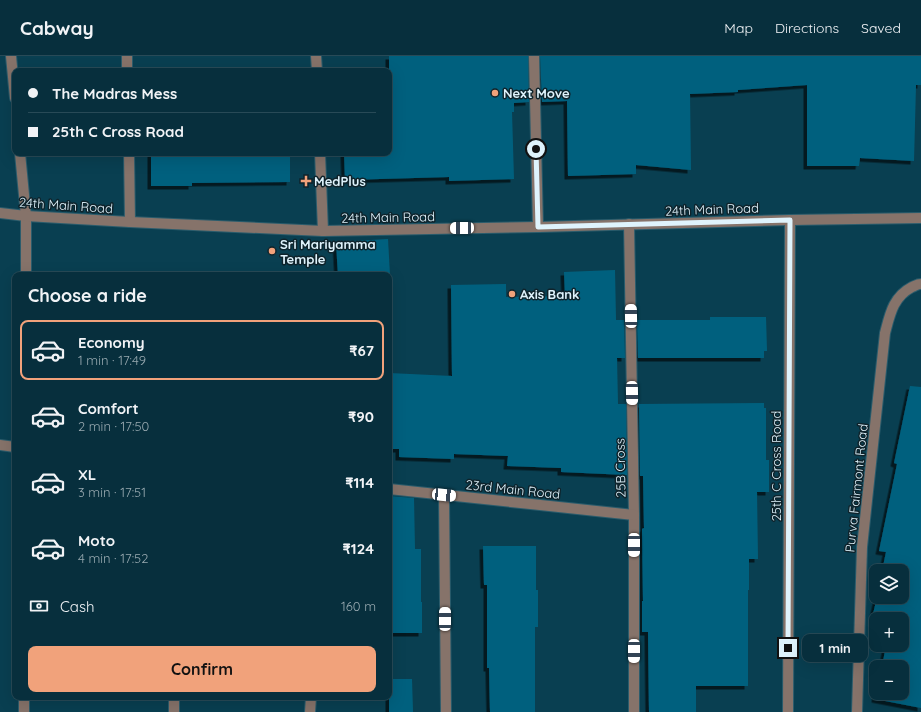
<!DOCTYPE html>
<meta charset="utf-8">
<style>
:root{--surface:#072f3d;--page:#153b48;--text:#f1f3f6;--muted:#98a9b0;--line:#284a57;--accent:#f1a27b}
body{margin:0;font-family:Quicksand,sans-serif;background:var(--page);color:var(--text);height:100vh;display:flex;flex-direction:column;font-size:15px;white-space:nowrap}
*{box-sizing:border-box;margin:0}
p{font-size:13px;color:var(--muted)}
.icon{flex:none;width:22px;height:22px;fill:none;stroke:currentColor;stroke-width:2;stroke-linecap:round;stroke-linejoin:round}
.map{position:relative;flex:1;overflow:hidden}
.details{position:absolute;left:12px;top:216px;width:380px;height:428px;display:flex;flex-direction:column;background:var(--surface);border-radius:8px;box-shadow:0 4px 16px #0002,0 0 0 1px var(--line)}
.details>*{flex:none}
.banner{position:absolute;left:12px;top:12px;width:380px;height:88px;border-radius:8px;box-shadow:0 4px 16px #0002,0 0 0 1px var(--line);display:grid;align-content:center;height:88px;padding:0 16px;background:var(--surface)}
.tools{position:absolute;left:869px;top:508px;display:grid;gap:8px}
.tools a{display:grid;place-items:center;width:40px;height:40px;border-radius:8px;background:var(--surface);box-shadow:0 4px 16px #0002,0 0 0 1px var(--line);font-size:20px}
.end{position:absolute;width:18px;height:18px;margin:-9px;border:5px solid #dff3fc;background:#111;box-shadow:0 0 0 2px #111}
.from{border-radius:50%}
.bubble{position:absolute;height:28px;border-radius:8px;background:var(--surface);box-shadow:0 4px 16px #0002,0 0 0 1px var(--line);font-size:13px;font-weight:800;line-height:28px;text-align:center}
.car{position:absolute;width:12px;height:24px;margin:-12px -6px;border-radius:5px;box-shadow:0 0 3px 1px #0007;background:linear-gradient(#fff 24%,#345 0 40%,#fff 0 76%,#345 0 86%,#fff 0)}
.banner b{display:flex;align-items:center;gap:14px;height:38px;font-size:15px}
.banner b+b{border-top:1px solid var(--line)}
.banner i{width:10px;height:10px;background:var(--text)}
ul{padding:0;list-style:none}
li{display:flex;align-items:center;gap:12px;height:60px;margin:0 8px 6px;padding:0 8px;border:2px solid transparent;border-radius:8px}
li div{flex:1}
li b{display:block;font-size:15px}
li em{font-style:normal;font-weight:800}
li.on{border-color:var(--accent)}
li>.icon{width:36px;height:36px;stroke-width:1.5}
h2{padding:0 16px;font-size:18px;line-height:48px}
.pay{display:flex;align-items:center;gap:10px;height:44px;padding:0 16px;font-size:15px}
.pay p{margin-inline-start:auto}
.cta{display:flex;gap:8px;margin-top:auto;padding:8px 16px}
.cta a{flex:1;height:46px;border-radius:8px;background:var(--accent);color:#111;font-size:16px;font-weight:800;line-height:46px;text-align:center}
header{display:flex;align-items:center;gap:24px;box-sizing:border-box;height:56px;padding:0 20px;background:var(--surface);border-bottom:1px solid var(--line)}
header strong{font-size:19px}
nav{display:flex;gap:22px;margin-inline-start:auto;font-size:14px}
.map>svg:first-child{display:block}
.building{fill:#02617e;filter:url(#shadow)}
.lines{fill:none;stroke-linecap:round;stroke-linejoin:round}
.minor-casing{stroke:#2b5c6c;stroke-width:12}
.minor{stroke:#86736a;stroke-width:10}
.route{stroke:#dff3fc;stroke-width:5}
.poi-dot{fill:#f1a27b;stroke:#0f232b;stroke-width:1.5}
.labels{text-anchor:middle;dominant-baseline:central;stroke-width:3;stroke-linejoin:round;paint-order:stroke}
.poi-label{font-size:13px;font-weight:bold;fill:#dff3fc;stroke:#0f232b;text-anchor:start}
.street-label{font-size:13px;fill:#dff3fc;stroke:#0f232b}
</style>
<header>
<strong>Cabway</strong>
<nav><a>Map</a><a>Directions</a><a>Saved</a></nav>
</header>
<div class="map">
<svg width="921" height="656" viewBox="0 0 921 656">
<defs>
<filter id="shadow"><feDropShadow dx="-3.5" dy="3.5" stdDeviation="0" flood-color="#0009"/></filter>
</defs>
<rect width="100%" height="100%" fill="#093f51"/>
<!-- building -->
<g class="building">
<path d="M389 0H528L529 46 514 47V56H512L514 123 449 125V121L345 124 344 97H389Z"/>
<path d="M540 0H921V29H916L914 105 860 102 859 110H807V29L738 34V36L690 38 691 114 636 109V118L568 120 567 45 542 46Z"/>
<path d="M151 97H290V126L192 127V130H151Z"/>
<path d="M388 183 390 219H338L336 186Z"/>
<path d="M615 214 616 264H624L625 302H617L618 348H626L627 419 561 416V412L507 410 508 400 454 398V403L399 401V393H389V317L452 320 451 229 506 228V241L565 240 564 216Z"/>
<path d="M710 261H766L767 295H764V302H638L637 264H710Z"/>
<path d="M910 330 921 331V652L875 643 876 637H902V611H882L886 589H902V563H892V562L873 558 877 541H902V515H882L886 496 879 495 897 408 894 407Z"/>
<path d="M764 347V352H766V404H769V436H757L758 503H749V534H748V630H696V656H649L648 576H642V545H643L642 473 644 472 643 420H640L639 348Z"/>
<path d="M389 440 414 442 415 493H421V546H422V577H392L391 514H389Z"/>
<path d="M483 490H536V534H538V571H535V656H490L489 612H487V529H484Z"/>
<path d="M389 623H412L413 656H389Z"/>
</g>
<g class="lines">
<defs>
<g id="minor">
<path d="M11 0 15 42"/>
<path d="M127 0V15"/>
<path d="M316 0 317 15"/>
<path d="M534 0 538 171"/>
<path d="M20 97 26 160V219"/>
<path d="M129 97 130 166"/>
<path d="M320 97 323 175"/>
<path d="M0 157 26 160 130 166 323 175 538 171 790 164 921 162"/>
<path d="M629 168 634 459V656"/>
<path d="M0 389 15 391"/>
<path d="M389 433 634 459"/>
<path d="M444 439 446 656"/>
<path d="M24 656V641"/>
<path d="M174 656V641"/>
<path d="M310 656 311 641"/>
<path d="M788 656 790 164"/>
<path d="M857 656 862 491 885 277C890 258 893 241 912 231 915 230 917 228 921 228"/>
</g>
</defs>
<!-- minor casing -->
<use href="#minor" class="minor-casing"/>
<!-- minor -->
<use href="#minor" class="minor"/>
</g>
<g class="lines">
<!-- route -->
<path class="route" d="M536 93 538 171 790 164 788 592"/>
</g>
<!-- markers -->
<g class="poi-dot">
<circle cx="495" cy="37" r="4"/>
<path d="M304 119h4v4h4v4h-4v4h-4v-4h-4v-4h4z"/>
<circle cx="272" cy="195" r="4"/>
<circle cx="512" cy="238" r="4"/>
</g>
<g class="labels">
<!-- poi labels -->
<g class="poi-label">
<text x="503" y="37">Next Move</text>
<text x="314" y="125">MedPlus</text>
<text x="280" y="188">Sri Mariyamma<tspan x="280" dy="15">Temple</tspan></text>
<text x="520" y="238">Axis Bank</text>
</g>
<!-- street labels -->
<g class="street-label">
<text transform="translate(66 149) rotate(4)">24th Main Road</text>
<text transform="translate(712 153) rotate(-2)">24th Main Road</text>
<text transform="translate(388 161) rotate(-1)">24th Main Road</text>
<text transform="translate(776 410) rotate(-90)">25th C Cross Road</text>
<text transform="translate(620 412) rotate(-91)">25B Cross</text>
<text transform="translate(856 432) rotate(-84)">Purva Fairmont Road</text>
<text transform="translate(513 433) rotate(6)">23rd Main Road</text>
</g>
</g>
</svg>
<div class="tools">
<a><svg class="icon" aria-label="layers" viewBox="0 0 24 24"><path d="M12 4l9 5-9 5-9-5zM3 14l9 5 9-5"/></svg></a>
<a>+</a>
<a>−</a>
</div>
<i class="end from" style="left:536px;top:93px"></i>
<i class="end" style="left:788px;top:592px"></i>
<div class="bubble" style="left:802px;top:578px;width:66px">1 min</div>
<i class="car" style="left:462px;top:172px;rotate:269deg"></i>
<i class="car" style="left:631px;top:260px;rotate:359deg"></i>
<i class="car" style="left:632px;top:337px;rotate:179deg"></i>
<i class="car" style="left:444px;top:439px;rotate:96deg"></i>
<i class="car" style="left:634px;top:489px;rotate:180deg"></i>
<i class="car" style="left:445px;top:563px;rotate:0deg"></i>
<i class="car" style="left:634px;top:595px;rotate:180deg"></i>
<div class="banner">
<b><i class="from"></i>The Madras Mess</b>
<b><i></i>25th C Cross Road</b>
</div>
<section class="details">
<h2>Choose a ride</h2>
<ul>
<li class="on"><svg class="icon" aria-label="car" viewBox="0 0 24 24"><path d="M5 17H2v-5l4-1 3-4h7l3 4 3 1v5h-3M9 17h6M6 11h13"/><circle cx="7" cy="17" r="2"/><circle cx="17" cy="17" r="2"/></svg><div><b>Economy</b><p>1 min · 17:49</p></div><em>₹67</em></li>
<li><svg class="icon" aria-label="car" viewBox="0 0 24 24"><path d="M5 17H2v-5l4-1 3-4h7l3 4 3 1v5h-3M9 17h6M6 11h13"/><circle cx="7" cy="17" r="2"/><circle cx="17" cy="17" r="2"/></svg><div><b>Comfort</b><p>2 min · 17:50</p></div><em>₹90</em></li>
<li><svg class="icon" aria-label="car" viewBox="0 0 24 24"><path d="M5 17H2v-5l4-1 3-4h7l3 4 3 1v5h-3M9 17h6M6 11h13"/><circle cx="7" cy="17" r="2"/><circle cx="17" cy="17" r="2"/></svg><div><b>XL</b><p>3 min · 17:51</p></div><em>₹114</em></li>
<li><svg class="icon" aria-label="car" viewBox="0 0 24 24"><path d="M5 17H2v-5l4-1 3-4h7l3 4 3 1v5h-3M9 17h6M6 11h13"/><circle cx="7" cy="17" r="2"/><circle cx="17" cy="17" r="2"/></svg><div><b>Moto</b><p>4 min · 17:52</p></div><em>₹124</em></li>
</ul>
<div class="pay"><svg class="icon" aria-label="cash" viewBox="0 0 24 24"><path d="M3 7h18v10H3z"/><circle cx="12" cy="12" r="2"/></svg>Cash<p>160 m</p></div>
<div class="cta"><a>Confirm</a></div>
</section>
</div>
